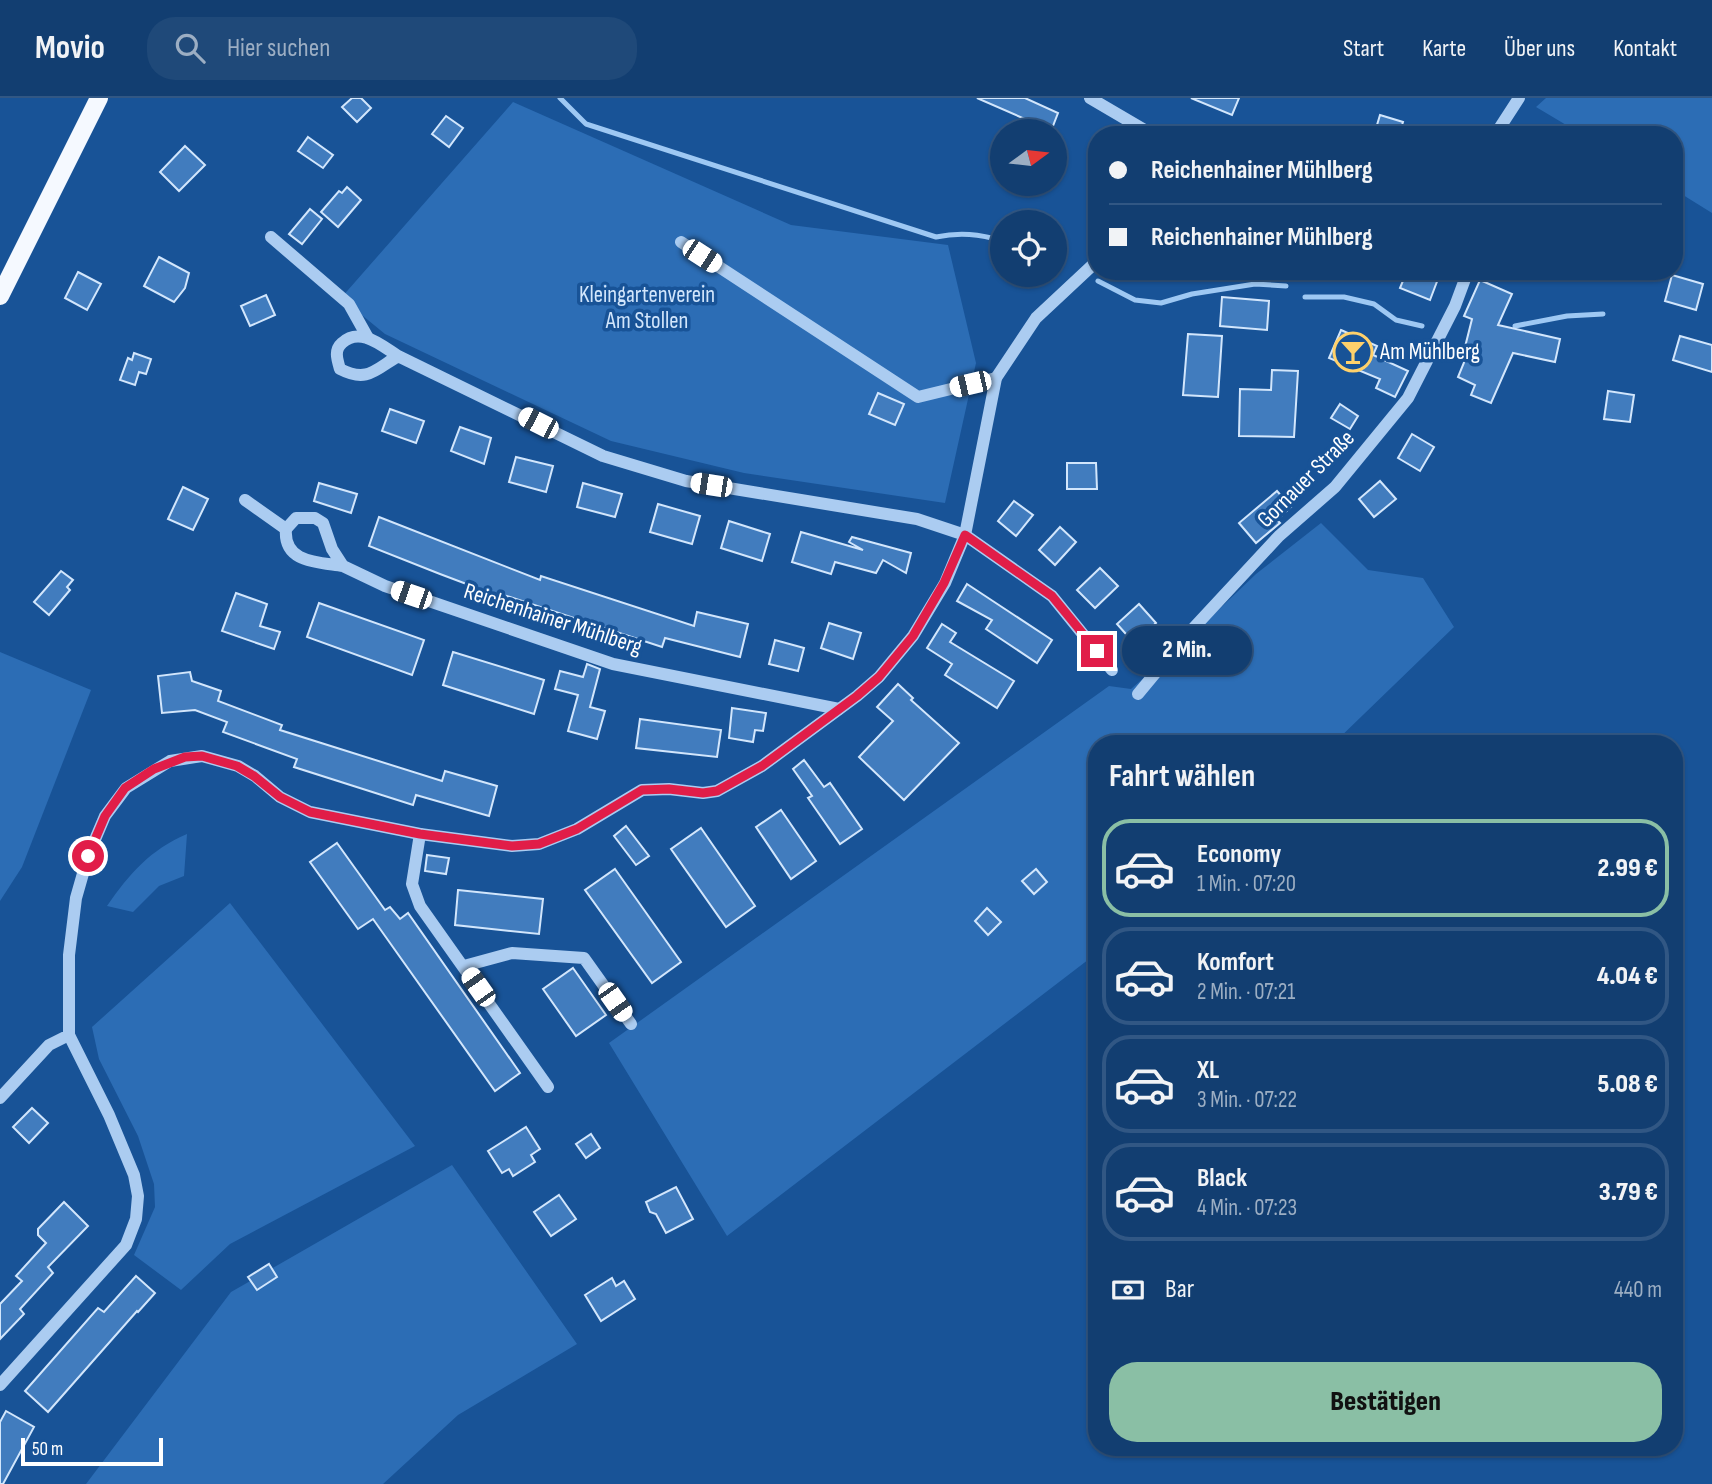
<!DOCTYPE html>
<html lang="de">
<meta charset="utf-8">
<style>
:root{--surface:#123e71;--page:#1f4979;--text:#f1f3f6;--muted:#9caec3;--line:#315784;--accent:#8abfa5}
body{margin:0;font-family:"Sofia Sans Condensed",sans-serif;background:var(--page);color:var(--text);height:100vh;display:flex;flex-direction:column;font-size:26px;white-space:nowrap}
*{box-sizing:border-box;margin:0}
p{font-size:23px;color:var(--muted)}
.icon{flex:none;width:38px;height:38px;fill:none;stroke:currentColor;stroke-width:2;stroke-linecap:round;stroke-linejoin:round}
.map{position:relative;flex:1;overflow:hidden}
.panel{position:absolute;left:1088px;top:637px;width:595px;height:721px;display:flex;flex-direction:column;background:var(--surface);border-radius:28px;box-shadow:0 2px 5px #0004,0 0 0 2px var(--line)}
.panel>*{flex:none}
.guide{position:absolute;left:1088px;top:28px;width:595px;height:154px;border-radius:28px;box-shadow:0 2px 5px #0004,0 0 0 2px var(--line);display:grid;align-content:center;height:154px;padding:0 21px;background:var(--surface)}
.needle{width:46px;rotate:75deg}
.tools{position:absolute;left:990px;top:21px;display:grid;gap:14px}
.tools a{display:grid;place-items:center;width:77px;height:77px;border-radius:50%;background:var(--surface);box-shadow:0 2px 5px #0004,0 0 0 2px var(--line);font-size:35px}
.scale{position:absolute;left:21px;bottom:18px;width:142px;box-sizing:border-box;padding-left:7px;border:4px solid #fff;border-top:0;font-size:19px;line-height:24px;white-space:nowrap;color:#fff;-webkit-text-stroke:5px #185397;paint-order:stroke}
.end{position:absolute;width:32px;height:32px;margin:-16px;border:9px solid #e11d48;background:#fff;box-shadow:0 0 0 4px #fff}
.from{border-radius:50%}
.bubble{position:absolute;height:49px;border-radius:24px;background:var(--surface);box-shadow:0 2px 5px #0004,0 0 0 2px var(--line);font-size:23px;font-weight:800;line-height:49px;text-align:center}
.car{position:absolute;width:21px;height:42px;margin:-21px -10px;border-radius:9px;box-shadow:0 0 5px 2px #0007;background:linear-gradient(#fff 24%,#345 0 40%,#fff 0 76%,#345 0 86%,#fff 0)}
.guide b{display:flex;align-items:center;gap:24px;height:66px;font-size:26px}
.guide b+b{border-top:2px solid var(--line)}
.guide i{width:18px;height:18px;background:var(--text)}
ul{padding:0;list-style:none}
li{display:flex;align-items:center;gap:21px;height:98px;margin:0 14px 10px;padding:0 7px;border:4px solid var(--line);border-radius:28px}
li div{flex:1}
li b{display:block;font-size:26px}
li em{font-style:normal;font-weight:800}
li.active{border-color:var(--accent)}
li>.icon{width:63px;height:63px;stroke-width:1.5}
h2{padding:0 21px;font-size:32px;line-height:84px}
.pay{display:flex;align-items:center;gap:18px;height:77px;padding:0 21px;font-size:26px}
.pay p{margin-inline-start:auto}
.action{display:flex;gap:14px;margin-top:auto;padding:14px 21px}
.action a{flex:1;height:80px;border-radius:28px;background:var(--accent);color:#111;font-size:28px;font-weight:800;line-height:80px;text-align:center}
header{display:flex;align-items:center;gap:42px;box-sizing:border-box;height:98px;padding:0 35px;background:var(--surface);border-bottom:2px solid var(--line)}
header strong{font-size:33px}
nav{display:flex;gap:38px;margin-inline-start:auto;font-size:24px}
.search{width:490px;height:63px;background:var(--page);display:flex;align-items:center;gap:18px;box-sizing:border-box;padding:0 24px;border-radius:28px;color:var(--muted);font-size:26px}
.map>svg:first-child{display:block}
.green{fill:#2c6db5}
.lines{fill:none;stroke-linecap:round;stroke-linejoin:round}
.stream{stroke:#9ec8f3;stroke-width:5}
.building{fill:#417cbe;stroke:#d2e6fc;stroke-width:2}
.minor{stroke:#abccf1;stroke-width:12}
.major{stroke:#f5f9ff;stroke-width:18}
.route{stroke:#e11d48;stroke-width:9}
.labels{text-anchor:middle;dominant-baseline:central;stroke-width:7;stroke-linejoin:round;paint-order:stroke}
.park-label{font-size:23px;fill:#d2e6fc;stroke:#185397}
.poi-label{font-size:23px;fill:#fff;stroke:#185397;text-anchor:start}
.street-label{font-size:23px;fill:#fff;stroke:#185397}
</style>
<header>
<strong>Movio</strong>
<div class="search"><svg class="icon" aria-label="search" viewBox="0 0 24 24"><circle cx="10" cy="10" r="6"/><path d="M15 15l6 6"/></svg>Hier suchen</div>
<nav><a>Start</a><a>Karte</a><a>Über uns</a><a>Kontakt</a></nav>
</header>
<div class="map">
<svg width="1712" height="1386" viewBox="0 0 1712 1386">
<rect width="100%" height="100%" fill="#185397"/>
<!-- green -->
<g class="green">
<path d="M1546 0H1712V115L1675 92V37H1583L1536 9Z"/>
<path d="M513 4 791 127 948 147 976 265 945 405 744 375 611 343 385 236 341 200Z"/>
<path d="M1321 425 1368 472 1423 480 1454 529 1333 646H1097V855L727 1138 609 945 1109 588 1131 591 1187 542 1256 476Z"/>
<path d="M0 554 91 592 22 769 0 803Z"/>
<path d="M187 736 184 778 159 788 133 814 107 808C130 775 150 752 187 736Z"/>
<path d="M230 805 415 1048 230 1146 181 1192 134 1157 155 1109 154 1086 138 1038 99 961 92 929Z"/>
<path d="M452 1067 577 1246 458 1317 383 1386H86L231 1194Z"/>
</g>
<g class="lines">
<!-- stream -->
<g class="stream">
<path d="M560 0 586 26 936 139C960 134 979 136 1003 143"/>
<path d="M1055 149 1059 150"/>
<path d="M1098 183 1135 202 1161 205 1192 196 1255 186 1286 188"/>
<path d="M1305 199H1344L1374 206 1396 222 1422 228"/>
<path d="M1515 228 1567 218 1603 216"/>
</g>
</g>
<!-- building -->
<g class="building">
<path d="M352 0H361L371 10 357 24 342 9Z"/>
<path d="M977 0H1025L1058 15 1051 33H1034L1022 28 1025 21Z"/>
<path d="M1191 0H1239L1232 17Z"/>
<path d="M1380 17 1403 24 1399 37H1374Z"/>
<path d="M446 18 463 30 449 49 432 36Z"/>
<path d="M308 39 333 57 323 70 298 53Z"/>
<path d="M185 48 205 67 179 93 160 74Z"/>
<path d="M347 89 361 102 338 129 321 114 339 93 342 95Z"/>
<path d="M310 111 322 121 302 146 289 136Z"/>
<path d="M159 159 189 175 185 190 174 204 144 188Z"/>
<path d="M1407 173H1441L1430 202 1400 190Z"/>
<path d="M78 174 101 186 87 212 65 200Z"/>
<path d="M1672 177 1703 186 1696 212 1665 203Z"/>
<path d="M1480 182 1512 196 1498 227 1560 241 1555 264 1513 255 1491 305 1471 297 1475 287 1458 279 1470 250 1465 249 1472 221 1464 218Z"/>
<path d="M266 197 275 217 250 228 241 208Z"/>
<path d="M1222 199 1269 203 1267 232 1220 228Z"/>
<path d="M1341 232 1377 248 1373 257 1408 273 1395 299 1376 290 1380 281 1329 260Z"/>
<path d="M1188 236 1222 238 1218 299 1183 297Z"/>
<path d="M1680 238 1712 247V274L1673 262Z"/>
<path d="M134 255 151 261 146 276 139 274 135 287 120 282 128 260 132 262Z"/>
<path d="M1272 272 1298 273 1294 339 1239 338 1240 291 1271 292Z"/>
<path d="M1608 293 1634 297 1630 324 1604 321Z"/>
<path d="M878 295 904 306 895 327 869 316Z"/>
<path d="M1340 306 1358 318 1350 331 1331 320Z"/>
<path d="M390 311 424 323 416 345 382 333Z"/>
<path d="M460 329 491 340 484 366 451 353Z"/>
<path d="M1412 336 1434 349 1420 373 1398 360Z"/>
<path d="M516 359 553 368 546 394 509 384Z"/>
<path d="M1067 365H1096L1097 391H1067Z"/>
<path d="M1380 383 1396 401 1374 419 1359 401Z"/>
<path d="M319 385 357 396 351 415 314 403Z"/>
<path d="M583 385 622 396 615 419 577 409Z"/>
<path d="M183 389 208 401 193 432 168 421Z"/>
<path d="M1277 393 1291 409 1277 422 1280 425 1256 445 1239 425Z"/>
<path d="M1014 403 1033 417 1016 438 998 423Z"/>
<path d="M658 406 700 418 692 446 650 434Z"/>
<path d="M379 419 540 482 541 478 694 528 697 514 748 526 740 559 665 540 662 549 507 498 506 501 440 476 369 448Z"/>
<path d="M729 423 770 436 762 463 721 450Z"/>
<path d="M1060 429 1076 444 1055 467 1039 452Z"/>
<path d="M801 434 863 452 849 444 852 439 911 455 906 475 883 462 876 475 835 464 831 476 792 464Z"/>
<path d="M1100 470 1118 488 1095 510 1077 492Z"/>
<path d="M61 473 73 482 67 489 70 492 49 517 34 504Z"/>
<path d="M967 486 1052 542 1037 565 986 531 992 522 957 503Z"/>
<path d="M236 495 267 506 260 528 280 534 274 551 222 533Z"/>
<path d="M319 505 424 542 412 577 307 539Z"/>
<path d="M1139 506 1156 525 1134 545 1117 526Z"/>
<path d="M829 525 861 535 853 561 821 550Z"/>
<path d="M942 526 956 535 950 544 1014 583 997 610 945 577 952 566 927 550Z"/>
<path d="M775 542 804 550 798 573 769 566Z"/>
<path d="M453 554 544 582 534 616 443 587Z"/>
<path d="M587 566 600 571 590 609 605 613 597 641 568 633 578 597 555 591 560 573 583 579Z"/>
<path d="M190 574 192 583 221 593 218 603 282 627 280 632 442 683 445 673 497 688 489 718 416 697 413 707 294 669 297 661 223 634 227 624 195 612 162 615 158 578Z"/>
<path d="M898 586 913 600 911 602 959 645 904 702 859 659 893 623 877 609Z"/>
<path d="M732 610 766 615 763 633 755 632 753 644 729 640Z"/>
<path d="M640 621 721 632 717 659 636 650Z"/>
<path d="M804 662 824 689 830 685 862 731 840 746 808 700 812 698 793 671Z"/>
<path d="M781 712 816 763 791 781 756 729Z"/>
<path d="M626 728 649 758 636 767 614 738Z"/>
<path d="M701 730 755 808 726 829 671 751Z"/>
<path d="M337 745 385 812 390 809 400 821 408 815 520 975 495 993 373 821 358 831 310 764Z"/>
<path d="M427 757 449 760 446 776 425 773Z"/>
<path d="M615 771 681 864 652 885 585 792Z"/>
<path d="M1036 771 1047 784 1034 796 1022 783Z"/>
<path d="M458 792 543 801 539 836 455 827Z"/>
<path d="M987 810 1001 824 988 837 975 823Z"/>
<path d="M573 870 606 917 576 938 543 891Z"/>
<path d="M32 1010 48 1025 29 1045 13 1029Z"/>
<path d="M526 1029 540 1051 531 1057 535 1064 513 1078 509 1071 502 1075 488 1053Z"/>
<path d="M591 1036 600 1050 586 1060 576 1046Z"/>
<path d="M676 1089 693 1121 666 1135 656 1116 650 1114 646 1104Z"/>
<path d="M559 1097 576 1121 551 1138 534 1114Z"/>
<path d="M64 1104 88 1128 48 1169 53 1175 20 1211 24 1216 0 1241V1206L22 1183 16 1178 46 1145 38 1137V1131Z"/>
<path d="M269 1166 277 1179 257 1192 248 1179Z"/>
<path d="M136 1178 155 1195 138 1214 137 1213 48 1314 25 1293 98 1210 104 1214Z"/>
<path d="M612 1180 616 1188 624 1183 635 1201 601 1223 585 1197Z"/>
<path d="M6 1313 34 1329 3 1386H0V1324Z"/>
</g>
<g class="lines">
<!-- minor -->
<g class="minor">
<path d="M1090 0 1153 37"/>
<path d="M1495 37 1519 0"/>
<path d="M271 139 349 206 368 240"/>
<path d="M681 144 918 299 996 280"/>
<path d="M398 258C375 272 367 285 340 271 337 261 334 252 342 245 360 228 382 248 398 258L603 358 686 383 917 421 965 437 1052 498 1112 572"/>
<path d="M245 402 286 431"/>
<path d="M343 468C318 464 283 465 286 431L296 420H315L323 425 332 451 343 468 385 488 613 566 839 611"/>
<path d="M1138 596 1187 537 1279 438 1335 389 1408 300 1455 208 1468 173"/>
<path d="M420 736 412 786 420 808 548 989"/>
<path d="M464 868 512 855 584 860 631 926"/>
<path d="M0 1000 49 947 69 937V857L76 800 88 758 105 718 126 690 170 663 202 658 238 668 255 678 280 699 310 714 420 736 512 748 539 746 577 731 642 692 669 691 703 695 717 693 762 668 857 598 879 579 913 538 945 485 965 437 996 280 1036 220 1097 163"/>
<path d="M0 1287 126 1147 136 1121 138 1098 134 1077 109 1017 69 937"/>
</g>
<!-- major -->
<path class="major" d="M0 198 99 0"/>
</g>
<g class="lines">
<!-- route -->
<path class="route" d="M88 758 105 718 125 690 154 671 185 659 202 658 237 668 254 678 280 699 310 714 420 736 512 748 539 746 577 731 642 692 669 691 703 695 717 693 762 668 857 598 879 579 913 538 944 485 965 437 1052 498 1097 553"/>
</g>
<!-- icons -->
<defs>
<symbol id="bar-ring" viewBox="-11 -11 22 22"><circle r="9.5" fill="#185397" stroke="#ffd16b" stroke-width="1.5"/><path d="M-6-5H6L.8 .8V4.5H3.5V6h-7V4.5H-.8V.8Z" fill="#ffd16b"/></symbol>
</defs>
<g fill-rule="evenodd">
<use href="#bar-ring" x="1331" y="232" width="44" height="44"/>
</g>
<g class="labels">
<!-- park labels -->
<g class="park-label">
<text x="647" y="197">Kleingartenverein<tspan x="647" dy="26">Am Stollen</tspan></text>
</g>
<!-- poi labels -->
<g class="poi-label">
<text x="1380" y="254">Am Mühlberg</text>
</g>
<!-- street labels -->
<g class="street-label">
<text transform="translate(1306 381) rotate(-45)">Gornauer Straße</text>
<text transform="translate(553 521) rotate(18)">Reichenhainer Mühlberg</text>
</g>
</g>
</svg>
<div class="tools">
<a><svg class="needle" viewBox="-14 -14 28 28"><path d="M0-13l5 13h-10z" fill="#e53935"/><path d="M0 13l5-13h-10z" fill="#9caec3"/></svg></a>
<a><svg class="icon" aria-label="locate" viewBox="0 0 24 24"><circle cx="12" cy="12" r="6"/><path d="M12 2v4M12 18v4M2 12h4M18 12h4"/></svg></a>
</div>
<div class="scale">50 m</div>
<i class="end from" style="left:88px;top:758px"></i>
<i class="end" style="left:1097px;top:553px"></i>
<div class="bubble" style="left:1122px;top:528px;width:130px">2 Min.</div>
<i class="car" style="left:702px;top:158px;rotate:123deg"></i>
<i class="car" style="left:970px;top:286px;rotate:257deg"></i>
<i class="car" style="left:538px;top:325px;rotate:297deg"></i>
<i class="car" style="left:711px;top:387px;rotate:279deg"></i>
<i class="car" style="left:411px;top:497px;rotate:289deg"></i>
<i class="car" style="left:478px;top:889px;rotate:325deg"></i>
<i class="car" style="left:615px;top:904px;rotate:145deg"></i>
<div class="guide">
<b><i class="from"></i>Reichenhainer Mühlberg</b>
<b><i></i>Reichenhainer Mühlberg</b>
</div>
<section class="panel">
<h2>Fahrt wählen</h2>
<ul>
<li class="active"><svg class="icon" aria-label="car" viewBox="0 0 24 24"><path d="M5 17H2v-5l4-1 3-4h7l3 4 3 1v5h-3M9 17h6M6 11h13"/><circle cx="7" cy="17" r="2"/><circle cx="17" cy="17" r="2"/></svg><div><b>Economy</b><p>1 Min. · 07:20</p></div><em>2.99 €</em></li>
<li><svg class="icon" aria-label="car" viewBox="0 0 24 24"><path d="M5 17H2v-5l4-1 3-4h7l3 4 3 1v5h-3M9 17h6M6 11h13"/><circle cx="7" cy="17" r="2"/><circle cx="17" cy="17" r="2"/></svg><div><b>Komfort</b><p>2 Min. · 07:21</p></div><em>4.04 €</em></li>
<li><svg class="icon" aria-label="car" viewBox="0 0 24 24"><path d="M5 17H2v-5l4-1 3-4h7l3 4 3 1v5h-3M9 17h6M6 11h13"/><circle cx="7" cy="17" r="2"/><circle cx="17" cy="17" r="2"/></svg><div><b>XL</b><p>3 Min. · 07:22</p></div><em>5.08 €</em></li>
<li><svg class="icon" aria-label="car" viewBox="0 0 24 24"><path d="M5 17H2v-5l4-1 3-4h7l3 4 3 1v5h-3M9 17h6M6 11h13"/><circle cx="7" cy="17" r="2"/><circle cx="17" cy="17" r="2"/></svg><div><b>Black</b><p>4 Min. · 07:23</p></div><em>3.79 €</em></li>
</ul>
<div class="pay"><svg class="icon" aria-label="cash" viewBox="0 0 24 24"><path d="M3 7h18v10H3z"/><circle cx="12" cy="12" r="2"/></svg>Bar<p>440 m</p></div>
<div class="action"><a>Bestätigen</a></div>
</section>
</div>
